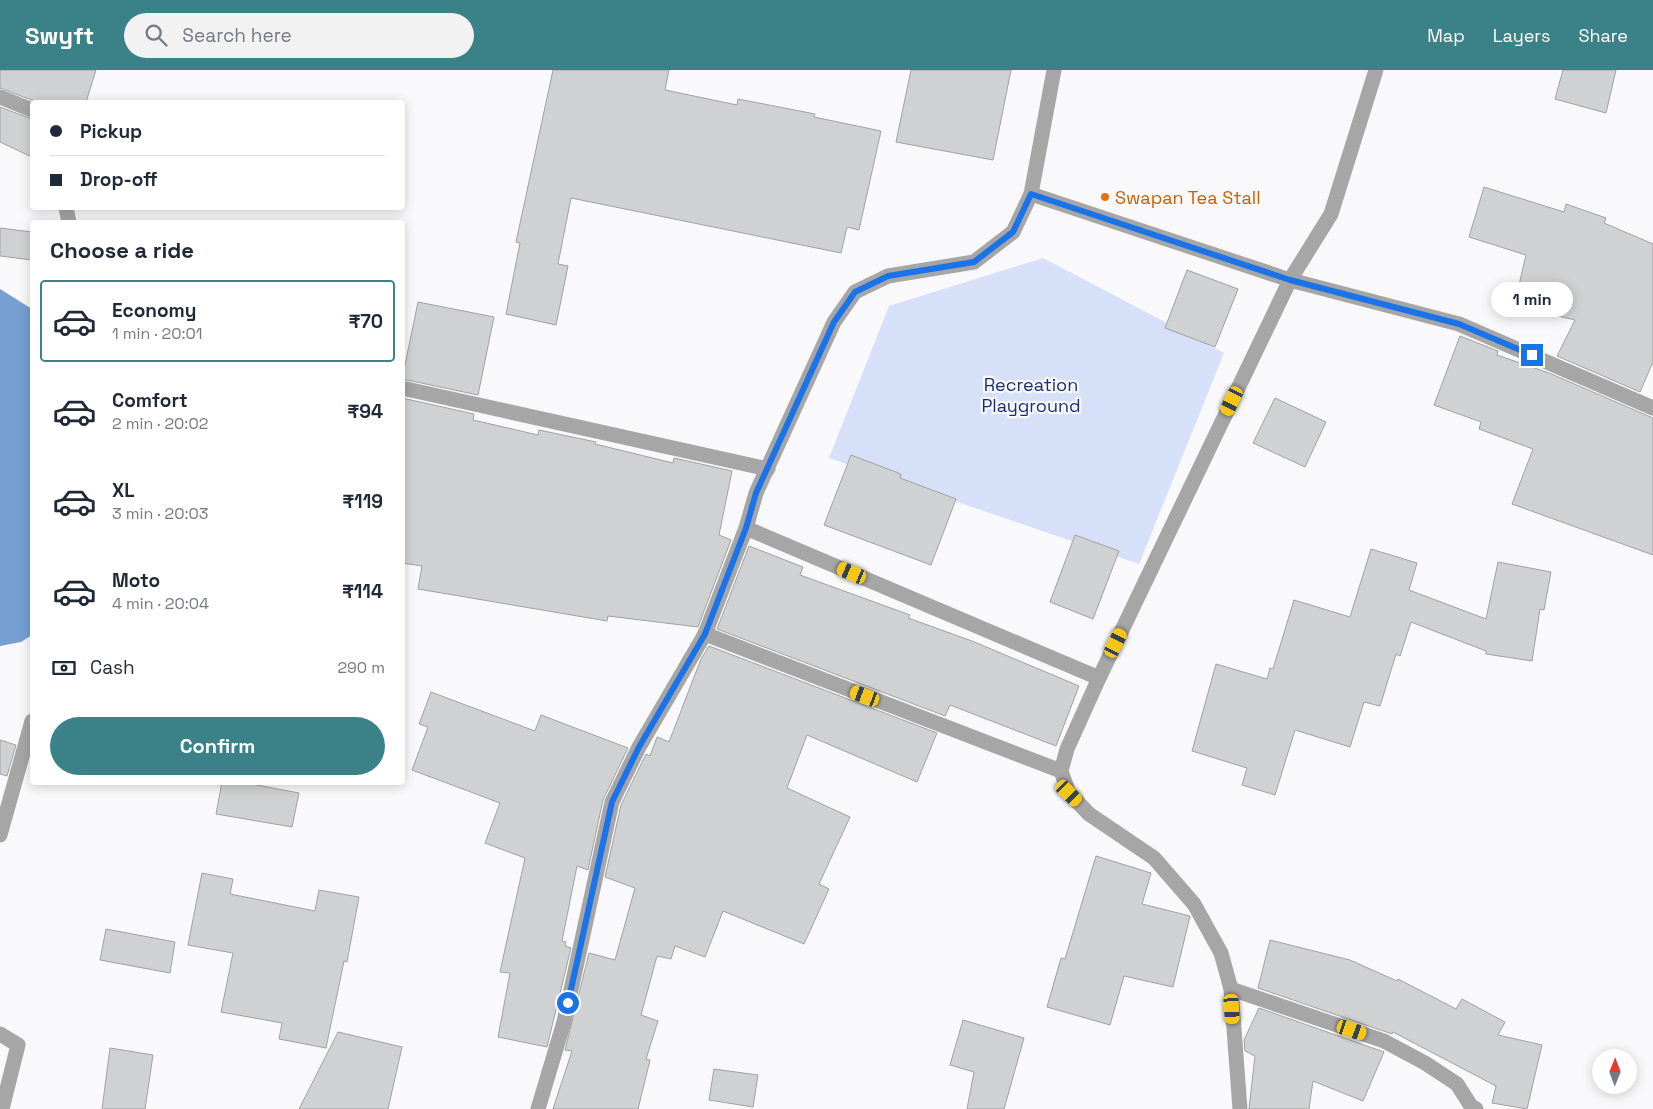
<!DOCTYPE html>
<meta charset="utf-8">
<style>
:root{--surface:#fff;--page:#f2f2f3;--text:#1f2937;--muted:#747a83;--line:#e0e1e3;--accent:#3a8288}
body{margin:0;font-family:"Space Grotesk",sans-serif;background:var(--page);color:var(--text);height:100vh;display:flex;flex-direction:column;font-size:19px;white-space:nowrap}
*{box-sizing:border-box;margin:0}
p{font-size:16px;color:var(--muted)}
.icon{flex:none;width:28px;height:28px;fill:none;stroke:currentColor;stroke-width:2;stroke-linecap:round;stroke-linejoin:round}
.map{position:relative;flex:1;overflow:hidden}
.details{position:absolute;left:30px;top:150px;width:375px;height:565px;display:flex;flex-direction:column;background:var(--surface);border-radius:5px;box-shadow:0 2px 12px #0003}
.details>*{flex:none}
.hud{position:absolute;left:30px;top:30px;width:375px;height:110px;border-radius:5px;box-shadow:0 2px 12px #0003;display:grid;align-content:center;height:110px;padding:0 20px;background:var(--surface)}
.needle{width:32px;rotate:1deg}
.controls{position:absolute;left:1592px;top:979px;display:grid;gap:10px}
.controls a{display:grid;place-items:center;width:45px;height:45px;border-radius:50%;background:var(--surface);box-shadow:0 2px 12px #0003;font-size:25px}
.end{position:absolute;width:22px;height:22px;margin:-11px;border:6px solid #1a73e8;background:#fff;box-shadow:0 0 0 2px #fff}
.from{border-radius:50%}
.bubble{position:absolute;height:35px;border-radius:18px;background:var(--surface);box-shadow:0 2px 12px #0003;font-size:16px;font-weight:800;line-height:35px;text-align:center}
.car{position:absolute;width:15px;height:30px;margin:-15px -8px;border-radius:6px;box-shadow:0 0 4px 1px #0007;background:linear-gradient(#f5c518 24%,#345 0 40%,#f5c518 0 76%,#345 0 86%,#f5c518 0)}
.hud b{display:flex;align-items:center;gap:18px;height:48px;font-size:19px}
.hud b+b{border-top:1px solid var(--line)}
.hud i{width:12px;height:12px;background:var(--text)}
ul{padding:0;list-style:none}
li{display:flex;align-items:center;gap:15px;height:82px;margin:0 10px 8px;padding:0 10px;border:2px solid transparent;border-radius:5px}
li div{flex:1}
li b{display:block;font-size:19px}
li em{font-style:normal;font-weight:800}
li.selected{border-color:var(--accent)}
li>.icon{width:45px;height:45px;stroke-width:1.5}
h2{padding:0 20px;font-size:22px;line-height:60px}
.pay{display:flex;align-items:center;gap:12px;height:55px;padding:0 20px;font-size:19px}
.pay p{margin-inline-start:auto}
.action{display:flex;gap:10px;margin-top:auto;padding:10px 20px}
.action a{flex:1;height:58px;border-radius:30px;background:var(--accent);color:#fff;font-size:20px;font-weight:800;line-height:58px;text-align:center}
header{display:flex;align-items:center;gap:30px;box-sizing:border-box;height:70px;padding:0 25px;background:var(--accent);color:#fff}
header strong{font-size:24px}
nav{display:flex;gap:28px;margin-inline-start:auto;font-size:18px}
.search{width:350px;height:45px;background:var(--page);display:flex;align-items:center;gap:12px;box-sizing:border-box;padding:0 18px;border-radius:28px;color:var(--muted);font-size:19px}
.map>svg:first-child{display:block}
.green{fill:#d6e0f8}
.water{fill:#75a0d1}
.building{fill:#d0d1d3;stroke:#a0a1a2}
.lines{fill:none;stroke-linecap:round;stroke-linejoin:round}
.street{stroke:#a7a6a6;stroke-width:15}
.route{stroke:#1a73e8;stroke-width:6}
.food-dot{fill:#e8710a;stroke:#f9f9fc;stroke-width:2}
.labels{text-anchor:middle;dominant-baseline:central;stroke-width:4.5;stroke-linejoin:round;paint-order:stroke}
.food-label{font-size:18px;fill:#c56008;stroke:#f9f9fc;text-anchor:start}
.park-label{font-size:18px;fill:#1c2e70;stroke:#f9f9fc}
</style>
<header>
<strong>Swyft</strong>
<div class="search"><svg class="icon" aria-label="search" viewBox="0 0 24 24"><circle cx="10" cy="10" r="6"/><path d="M15 15l6 6"/></svg>Search here</div>
<nav><a>Map</a><a>Layers</a><a>Share</a></nav>
</header>
<div class="map">
<svg width="1653" height="1039" viewBox="0 0 1653 1039">
<rect width="100%" height="100%" fill="#f9f9fc"/>
<!-- green -->
<path class="green" d="M1043 188 1224 283 1139 494 829 388 889 236Z"/>
<!-- water -->
<path class="water" d="M0 219 32 239V565L21 572 0 576Z"/>
<!-- building -->
<g class="building">
<path d="M0 0H96L86 32H37L0 18Z"/>
<path d="M553 0H669L665 20 737 35 738 29 815 44 814 47 881 61 859 160 847 157 841 183 571 128 558 194 568 196 556 255 506 244 520 173 516 172Z"/>
<path d="M911 0H1011L993 90 896 72Z"/>
<path d="M1563 0H1616L1606 43 1555 29Z"/>
<path d="M0 37 32 49V87L0 72Z"/>
<path d="M1484 117 1564 142 1566 134 1606 148 1604 153 1653 174V292L1640 322 1557 286 1575 250 1514 236 1526 185 1469 167Z"/>
<path d="M0 158 32 162V190L0 186Z"/>
<path d="M1187 200 1238 219 1215 277 1165 258Z"/>
<path d="M418 232 494 247 478 325 402 309Z"/>
<path d="M1460 266 1498 281 1497 285 1549 303 1653 348V485L1512 434 1533 379 1479 359 1481 352 1434 335Z"/>
<path d="M402 328 474 344 473 350 538 365 539 360 596 372 595 374 673 393 674 388 732 401 719 465 731 470 698 557 608 546 607 551 418 519 422 496 402 493Z"/>
<path d="M1275 328 1326 352 1305 397 1253 373Z"/>
<path d="M851 385 901 404 900 408 956 429 931 495 824 455Z"/>
<path d="M1075 465 1119 481 1093 549 1050 532Z"/>
<path d="M749 476 803 497 800 505 910 545 908 548 972 571 1079 616 1056 676 950 635 945 646 717 559Z"/>
<path d="M1371 479 1417 493 1409 520 1486 549 1498 492 1551 502 1544 540 1540 539 1532 591 1486 584V581L1411 552 1400 586 1396 584 1380 636 1364 632 1350 677 1295 660 1275 725 1242 715 1247 698 1192 681 1216 594 1267 609 1270 598 1273 599 1294 530 1350 547Z"/>
<path d="M709 576 937 663 917 712 807 665 787 718 850 747 819 814 829 819 804 874 723 841 705 887 675 876 671 889 657 886 641 945 658 951 646 989 650 990 638 1039H553L572 981 565 980 589 883 615 890 635 818 605 807 621 735 646 684 650 686 657 667 669 672 701 589Z"/>
<path d="M431 622 535 661 541 645 628 678 603 730 588 800 577 796 562 871 566 872 565 876 571 878 547 977 498 967 510 903 500 902 525 788 485 773 500 733 412 700 428 657 419 654Z"/>
<path d="M0 670 16 675 7 706 0 704Z"/>
<path d="M222 712H241L299 723 292 757 216 744Z"/>
<path d="M1096 786 1151 803 1142 834 1190 846 1173 917 1124 906 1110 955 1047 937 1061 888 1065 889Z"/>
<path d="M202 803 233 809 230 824 315 841 319 820 359 827 347 892 344 891 326 978 279 969 282 953 221 942 233 883 188 875Z"/>
<path d="M106 859 175 872 170 903 100 890Z"/>
<path d="M1270 870 1350 890 1397 911 1398 909 1456 939 1462 929 1505 952 1498 965 1542 975 1527 1039 1492 1033 1496 1016 1393 962 1392 964 1258 918Z"/>
<path d="M1259 938 1384 982 1363 1031 1313 1011 1309 1039H1249L1255 986 1245 981 1244 970Z"/>
<path d="M963 950 1024 968 1004 1039H967L974 1002 950 995Z"/>
<path d="M338 962 402 977 388 1039H299Z"/>
<path d="M110 978 153 985 145 1039H102Z"/>
<path d="M714 999 758 1005 753 1037 709 1030Z"/>
</g>
<g class="lines">
<!-- street -->
<g class="street">
<path d="M0 27 32 40"/>
<path d="M1031 124 1290 210 1459 254 1653 338"/>
<path d="M66 138 69 152"/>
<path d="M402 318 768 399"/>
<path d="M746 458 1099 608"/>
<path d="M705 564 1061 701"/>
<path d="M0 765 32 651"/>
<path d="M1231 919 1384 971 1425 993 1457 1014 1471 1036 1476 1039"/>
<path d="M0 964 18 975 2 1039"/>
<path d="M538 1039 564 952 612 732 639 677 705 564 746 458 756 423 834 252 855 222 888 206 974 192 1013 162 1031 124 1054 0"/>
<path d="M1240 1039 1231 919 1221 883 1194 834 1154 788 1089 744 1069 723 1061 701 1067 679 1099 608 1290 210 1331 144 1376 0"/>
</g>
</g>
<g class="lines">
<!-- route -->
<path class="route" d="M568 933 612 732 639 677 705 564 746 458 756 423 834 252 855 222 888 206 974 192 1013 162 1031 124 1290 210 1459 254 1532 285"/>
</g>
<!-- markers -->
<circle class="food-dot" cx="1105" cy="127" r="5"/>
<g class="labels">
<!-- food labels -->
<g class="food-label">
<text x="1115" y="127">Swapan Tea Stall</text>
</g>
<!-- park labels -->
<g class="park-label">
<text x="1031" y="314">Recreation<tspan x="1031" dy="21">Playground</tspan></text>
</g>
</g>
</svg>
<div class="controls">
<a><svg class="needle" viewBox="-14 -14 28 28"><path d="M0-13l5 13h-10z" fill="#e53935"/><path d="M0 13l5-13h-10z" fill="#747a83"/></svg></a>
</div>
<i class="end from" style="left:568px;top:933px"></i>
<i class="end" style="left:1532px;top:285px"></i>
<div class="bubble" style="left:1491px;top:212px;width:82px">1 min</div>
<i class="car" style="left:1232px;top:331px;rotate:206deg"></i>
<i class="car" style="left:852px;top:503px;rotate:293deg"></i>
<i class="car" style="left:1116px;top:573px;rotate:26deg"></i>
<i class="car" style="left:865px;top:626px;rotate:291deg"></i>
<i class="car" style="left:1069px;top:723px;rotate:135deg"></i>
<i class="car" style="left:1232px;top:939px;rotate:176deg"></i>
<i class="car" style="left:1352px;top:960px;rotate:109deg"></i>
<div class="hud">
<b><i class="from"></i>Pickup</b>
<b><i></i>Drop-off</b>
</div>
<section class="details">
<h2>Choose a ride</h2>
<ul>
<li class="selected"><svg class="icon" aria-label="car" viewBox="0 0 24 24"><path d="M5 17H2v-5l4-1 3-4h7l3 4 3 1v5h-3M9 17h6M6 11h13"/><circle cx="7" cy="17" r="2"/><circle cx="17" cy="17" r="2"/></svg><div><b>Economy</b><p>1 min · 20:01</p></div><em>₹70</em></li>
<li><svg class="icon" aria-label="car" viewBox="0 0 24 24"><path d="M5 17H2v-5l4-1 3-4h7l3 4 3 1v5h-3M9 17h6M6 11h13"/><circle cx="7" cy="17" r="2"/><circle cx="17" cy="17" r="2"/></svg><div><b>Comfort</b><p>2 min · 20:02</p></div><em>₹94</em></li>
<li><svg class="icon" aria-label="car" viewBox="0 0 24 24"><path d="M5 17H2v-5l4-1 3-4h7l3 4 3 1v5h-3M9 17h6M6 11h13"/><circle cx="7" cy="17" r="2"/><circle cx="17" cy="17" r="2"/></svg><div><b>XL</b><p>3 min · 20:03</p></div><em>₹119</em></li>
<li><svg class="icon" aria-label="car" viewBox="0 0 24 24"><path d="M5 17H2v-5l4-1 3-4h7l3 4 3 1v5h-3M9 17h6M6 11h13"/><circle cx="7" cy="17" r="2"/><circle cx="17" cy="17" r="2"/></svg><div><b>Moto</b><p>4 min · 20:04</p></div><em>₹114</em></li>
</ul>
<div class="pay"><svg class="icon" aria-label="cash" viewBox="0 0 24 24"><path d="M3 7h18v10H3z"/><circle cx="12" cy="12" r="2"/></svg>Cash<p>290 m</p></div>
<div class="action"><a>Confirm</a></div>
</section>
</div>
